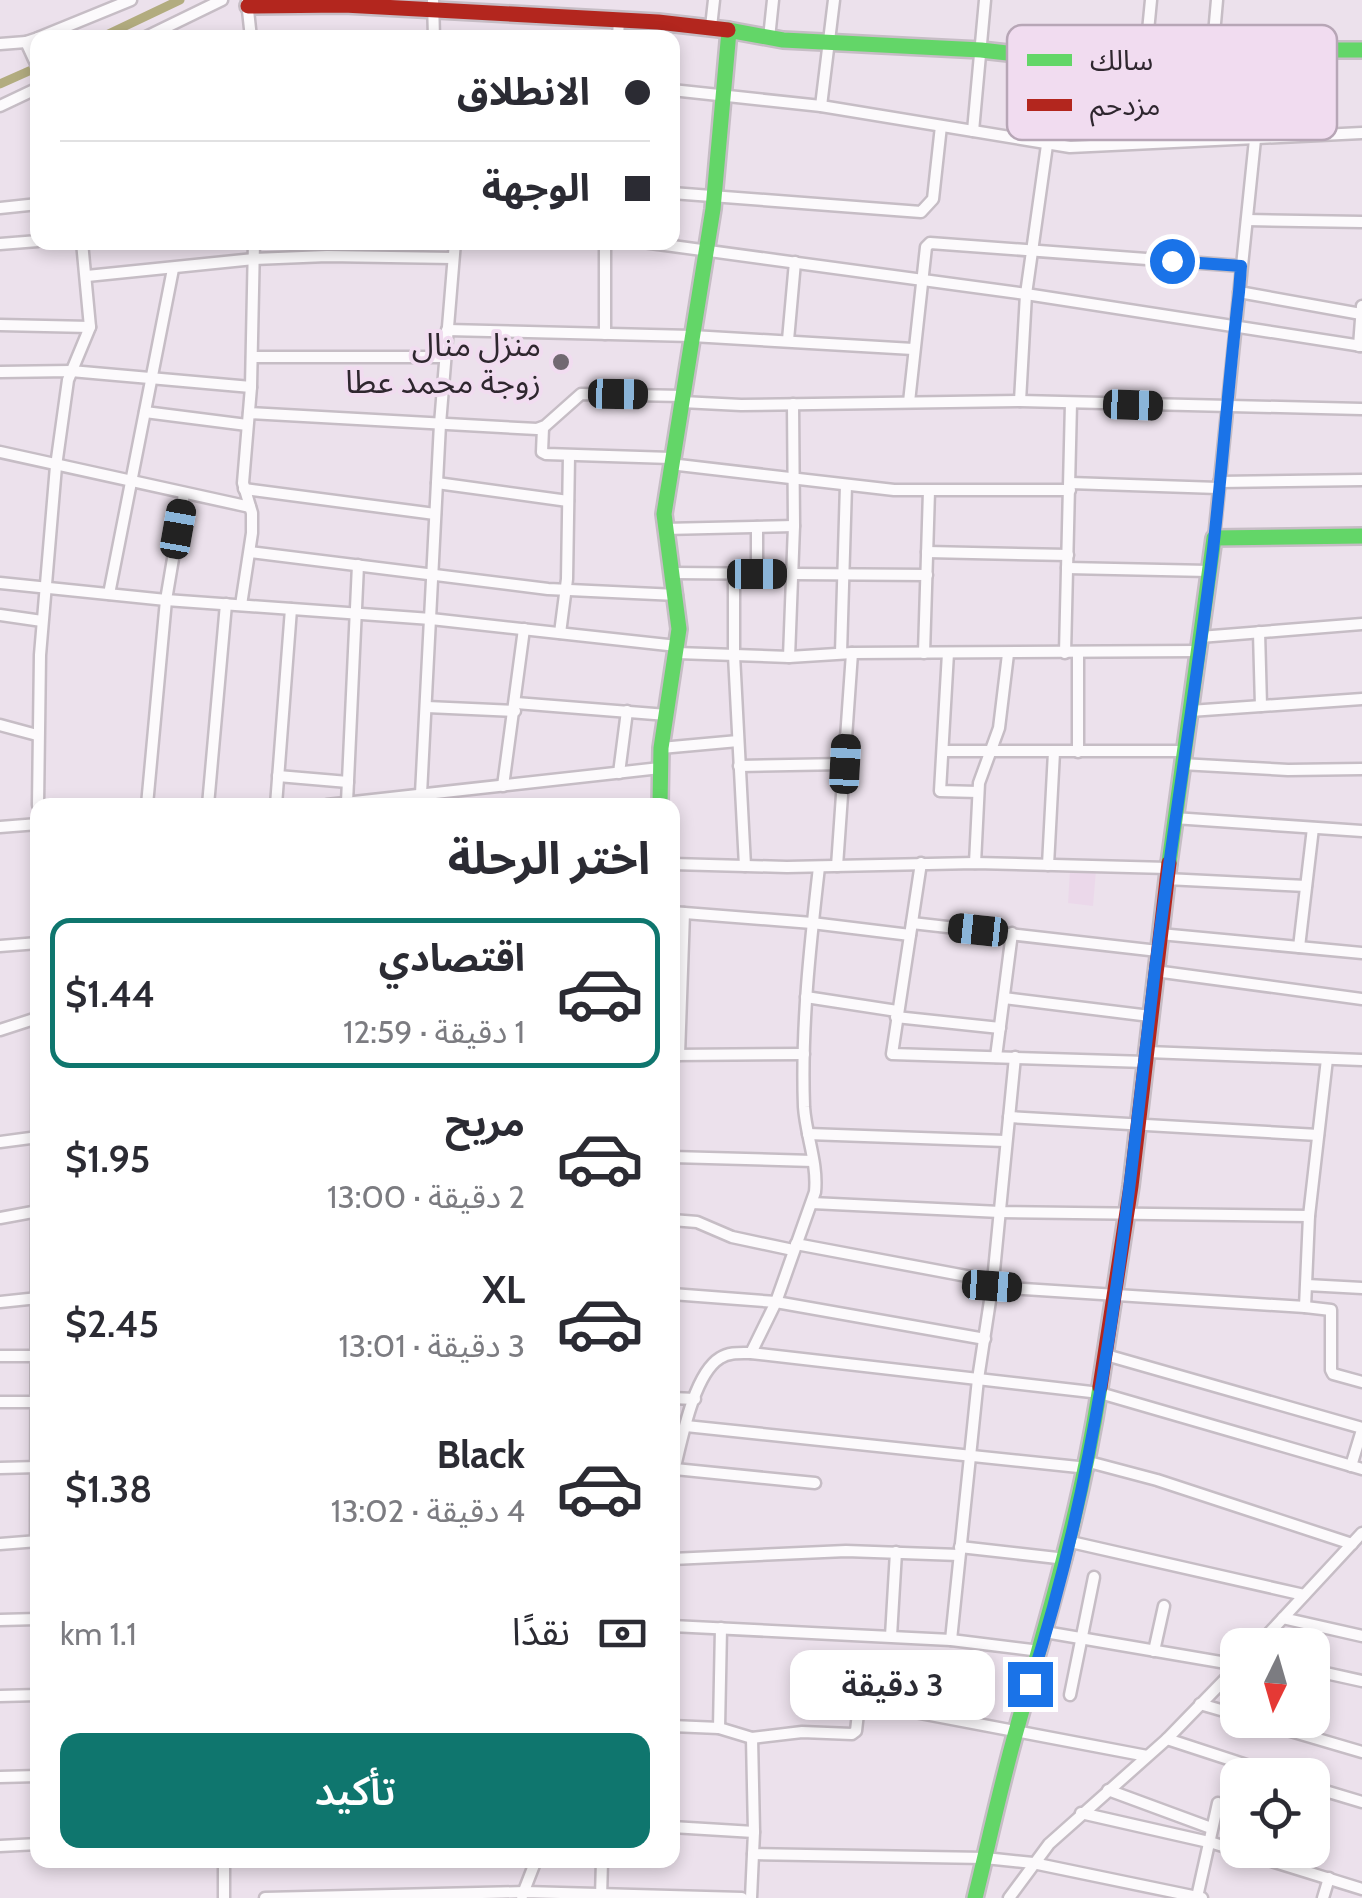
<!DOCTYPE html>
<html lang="ar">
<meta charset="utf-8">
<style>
:root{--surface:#fff;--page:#f7f7f7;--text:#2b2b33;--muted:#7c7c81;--line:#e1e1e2;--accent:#0f766e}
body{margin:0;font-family:Cabin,"Noto Sans Arabic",sans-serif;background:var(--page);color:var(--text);direction:rtl;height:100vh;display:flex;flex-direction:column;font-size:38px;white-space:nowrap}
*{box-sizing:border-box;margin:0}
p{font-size:32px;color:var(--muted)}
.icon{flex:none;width:55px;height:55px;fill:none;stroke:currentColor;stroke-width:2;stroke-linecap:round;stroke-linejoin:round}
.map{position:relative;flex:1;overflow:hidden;direction:ltr}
.panel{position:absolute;left:30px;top:798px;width:650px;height:1070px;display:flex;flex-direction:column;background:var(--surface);border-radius:20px;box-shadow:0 5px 15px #0003;direction:rtl}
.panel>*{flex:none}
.banner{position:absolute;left:30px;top:30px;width:650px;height:220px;border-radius:20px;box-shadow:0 5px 15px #0003;direction:rtl;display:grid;align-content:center;height:220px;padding:0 30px;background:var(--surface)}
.needle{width:65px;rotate:185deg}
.fabs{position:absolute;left:1220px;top:1628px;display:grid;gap:20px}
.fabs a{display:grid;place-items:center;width:110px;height:110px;border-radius:20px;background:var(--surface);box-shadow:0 5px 15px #0003;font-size:50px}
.end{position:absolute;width:45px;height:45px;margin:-22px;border:12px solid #1a73e8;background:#fff;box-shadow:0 0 0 5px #fff}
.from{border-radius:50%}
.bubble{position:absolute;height:70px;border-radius:20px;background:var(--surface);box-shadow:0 5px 15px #0003;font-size:32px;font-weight:600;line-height:70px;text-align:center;direction:rtl}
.car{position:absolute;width:30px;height:60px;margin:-30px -15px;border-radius:12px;box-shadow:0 0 8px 2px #0007;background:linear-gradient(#222 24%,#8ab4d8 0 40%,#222 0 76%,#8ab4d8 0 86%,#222 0)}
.banner b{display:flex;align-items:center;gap:35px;height:95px;font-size:38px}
.banner b+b{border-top:2px solid var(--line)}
.banner i{width:25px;height:25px;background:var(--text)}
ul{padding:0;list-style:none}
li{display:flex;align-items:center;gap:30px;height:150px;margin:0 20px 15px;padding:0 10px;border:5px solid transparent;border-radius:20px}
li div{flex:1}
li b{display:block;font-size:38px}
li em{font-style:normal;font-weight:600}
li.selected{border-color:var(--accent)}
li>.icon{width:90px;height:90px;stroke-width:1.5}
h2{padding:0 30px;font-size:45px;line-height:120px}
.pay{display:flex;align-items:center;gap:25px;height:110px;padding:0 30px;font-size:38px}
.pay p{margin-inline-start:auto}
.cta{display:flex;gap:20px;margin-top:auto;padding:20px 30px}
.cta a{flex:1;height:115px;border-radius:20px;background:var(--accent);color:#fff;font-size:40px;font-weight:600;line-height:115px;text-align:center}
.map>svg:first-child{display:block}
.built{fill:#ebd8ea}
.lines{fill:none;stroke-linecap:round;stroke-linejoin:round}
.canal{stroke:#b2ac7f;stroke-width:9}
.street-casing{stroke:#c6bdc5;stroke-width:15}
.fast-casing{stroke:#c6bdc5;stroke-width:20}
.jam-casing{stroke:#c6bdc5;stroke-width:20}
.street{stroke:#fcfafc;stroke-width:10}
.fast{stroke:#63d668;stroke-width:15}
.jam{stroke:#b3261e;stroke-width:15}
.route{stroke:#1a73e8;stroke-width:12}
.poi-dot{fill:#716871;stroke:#f1dcf0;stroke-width:4}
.labels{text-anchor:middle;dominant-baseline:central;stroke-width:8;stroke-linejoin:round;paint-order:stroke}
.poi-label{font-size:32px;fill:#2f272f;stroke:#f1dcf0;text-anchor:end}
.key{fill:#f1dcf0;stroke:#b7a6b6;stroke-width:2.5}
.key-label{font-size:28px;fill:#2f272f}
</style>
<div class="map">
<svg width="1362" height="1898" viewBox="0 0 1362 1898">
<rect width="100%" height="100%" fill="#ece1ec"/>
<!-- built -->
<path class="built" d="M1070 870H1096L1093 906 1068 903Z"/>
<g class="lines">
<!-- canal -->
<g class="canal">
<path d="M100 38 180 0"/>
<path d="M0 84 38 67"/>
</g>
<defs>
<g id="street">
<path d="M433 0 434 38"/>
<path d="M247 1 251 38"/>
<path d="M711 27 714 0"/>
<path d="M38 38 131 0"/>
<path d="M38 38 26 42 38 68"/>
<path d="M144 38 222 0"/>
<path d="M618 38 619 19"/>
<path d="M769 38 773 0"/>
<path d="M0 44 26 42"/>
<path d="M1212 57 1217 0"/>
<path d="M1145 62 1151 0"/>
<path d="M672 90 821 106 1070 147 1362 133"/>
<path d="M0 106 38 88"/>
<path d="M821 106 834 0"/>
<path d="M973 131 985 0"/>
<path d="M1302 135 1303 50"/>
<path d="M672 193 921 212 933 199 941 126"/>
<path d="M0 208 38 204"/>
<path d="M1247 220 1362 222"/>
<path d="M605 242V334"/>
<path d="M643 242 1026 294 1362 346"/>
<path d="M0 244 38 241"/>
<path d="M87 276 254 259 327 256 453 258"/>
<path d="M1239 292 1361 314"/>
<path d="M0 325 90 327"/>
<path d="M447 330 692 336 913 349"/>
<path d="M788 340 795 262"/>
<path d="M1359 346 1362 306"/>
<path d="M252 357H445"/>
<path d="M0 372 71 371 251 387"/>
<path d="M1020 401 1026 294 1047 145"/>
<path d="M682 402 741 405 1020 401 1362 409"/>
<path d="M909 402 926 247 930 243 1241 266"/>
<path d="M145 412 247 425"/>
<path d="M249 413 537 429 545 426 581 394 683 396"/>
<path d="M543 428 542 452 546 454 671 458"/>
<path d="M0 452 250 507"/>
<path d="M670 464 894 490H1070"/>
<path d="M1219 482 1362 480"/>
<path d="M437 483 568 501"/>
<path d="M1070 483 1218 488"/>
<path d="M244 489 435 514"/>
<path d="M664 529 794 526"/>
<path d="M1214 538 1264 52"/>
<path d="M250 552 548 589 677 595"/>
<path d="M927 552 1068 555"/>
<path d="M1067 568 1209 571"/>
<path d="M672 573 927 575"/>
<path d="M734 574V655L745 866"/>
<path d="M757 574V527"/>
<path d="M0 583 166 600 431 619 677 646"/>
<path d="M109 594 173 269"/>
<path d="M241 605 252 533V513L243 483 251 387 254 242"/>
<path d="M0 615 42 621"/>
<path d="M1259 632 1261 706"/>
<path d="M560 633 567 579 569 456"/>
<path d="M1200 637 1362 624"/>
<path d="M677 653 789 657 852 653 1198 651"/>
<path d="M841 653 846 485"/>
<path d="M924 653 929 491"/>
<path d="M948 653 940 791 978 792"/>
<path d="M1065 653 1071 403"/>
<path d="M1078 653V752"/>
<path d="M789 657 794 526 793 404"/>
<path d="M516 703 667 715"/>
<path d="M427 707 515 711"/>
<path d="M1190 711 1362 699"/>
<path d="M0 725 37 735"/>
<path d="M661 748 738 741"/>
<path d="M943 751H1183"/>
<path d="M1181 764 1288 770 1362 769"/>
<path d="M739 766 845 764"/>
<path d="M619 773 627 711"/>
<path d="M278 776 348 782"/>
<path d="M503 786 524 629"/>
<path d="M421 794 440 424 455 242"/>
<path d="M347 802 358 565"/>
<path d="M38 805 40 655 56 466 68 380 90 327 82 242"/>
<path d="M147 805 166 600 184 494"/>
<path d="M208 805 226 604"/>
<path d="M276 805 291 609"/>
<path d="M327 805 660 768"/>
<path d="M1174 818 1362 831"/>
<path d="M0 827 38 824"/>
<path d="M921 863 892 1054 1146 1062"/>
<path d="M975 863 979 783 999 728 1008 654"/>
<path d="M672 864 787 867 975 863 1168 868"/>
<path d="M1048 865 1054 752"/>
<path d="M837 866 852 653"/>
<path d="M1166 879 1306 886"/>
<path d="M672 912 812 923 910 935"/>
<path d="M912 923 1158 951"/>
<path d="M1160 934 1362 953"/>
<path d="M0 946 38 943"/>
<path d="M1299 947 1313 828"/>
<path d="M1155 971 1362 999"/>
<path d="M806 997 897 1011"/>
<path d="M1004 998 1150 1016"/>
<path d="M896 1017 1000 1028"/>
<path d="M0 1030 37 1018"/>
<path d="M1147 1052 1362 1060"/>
<path d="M673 1055 804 1054"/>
<path d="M679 1055 684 913"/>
<path d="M996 1057 1012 933"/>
<path d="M1009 1117 1318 1135"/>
<path d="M808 1134 1005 1141"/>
<path d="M0 1142 38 1137"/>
<path d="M672 1157 813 1161"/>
<path d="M812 1203 1000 1212 1309 1216"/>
<path d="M0 1218 38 1211"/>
<path d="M672 1220 697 1222 732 1237 793 1250"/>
<path d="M796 1244 993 1281"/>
<path d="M1307 1285 1362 1288"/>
<path d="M992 1287 1305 1307 1309 1216 1327 1059"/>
<path d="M672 1294 776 1302 985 1339"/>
<path d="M0 1302 38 1298"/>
<path d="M1305 1307 1331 1310V1370L1333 1374 1362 1382"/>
<path d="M751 1353 1100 1393 1362 1469"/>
<path d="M1106 1355 1362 1428"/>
<path d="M0 1356H37"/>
<path d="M672 1398 695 1399"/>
<path d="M0 1402H38"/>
<path d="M686 1426 1088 1468"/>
<path d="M1089 1462 1157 1480 1352 1544"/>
<path d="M1351 1466 1362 1430"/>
<path d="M0 1468 38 1467"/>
<path d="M675 1469 815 1483"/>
<path d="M672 1479C680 1449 692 1375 720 1358 729 1352 740 1353 751 1353L776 1302 815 1192C818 1163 806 1136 804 1107 801 1027 810 946 819 867"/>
<path d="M36 1541 38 867"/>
<path d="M1071 1542 1304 1595"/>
<path d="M0 1544 38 1541"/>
<path d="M960 1547 1066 1559"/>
<path d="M672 1559 846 1551 959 1555"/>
<path d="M1283 1618 1362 1636"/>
<path d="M0 1620 38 1619"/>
<path d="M672 1626 951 1640 1040 1651"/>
<path d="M1045 1632 1238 1665"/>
<path d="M891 1636 896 1552"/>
<path d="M951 1640 978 1379 993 1281 1015 1057"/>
<path d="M1258 1645 1362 1533"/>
<path d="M1154 1651 1164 1606"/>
<path d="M1312 1670 1362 1681"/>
<path d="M1070 1695 1094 1577"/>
<path d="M0 1696 38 1695"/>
<path d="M1200 1704 1238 1715"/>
<path d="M1253 1720 1362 1752"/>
<path d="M672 1726 719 1728 752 1738 802 1732 852 1734 856 1731 859 1704 862 1702 1147 1756"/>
<path d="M719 1728 721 1628"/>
<path d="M752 1738 754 1832"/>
<path d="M1167 1739 1277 1775"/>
<path d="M0 1777 38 1776"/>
<path d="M1312 1787 1362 1802"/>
<path d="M1108 1790 1211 1828"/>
<path d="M1081 1813 1213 1843 1362 1889"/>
<path d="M672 1827 754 1832 753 1854 985 1858 1033 1863 1202 1898"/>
<path d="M0 1846 38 1844"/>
<path d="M522 1896 536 1860"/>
<path d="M1197 1897 1218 1803 1238 1808"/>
<path d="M224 1898V1860"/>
<path d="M265 1898 525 1892 742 1898"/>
<path d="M601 1898 602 1860"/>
<path d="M751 1898 753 1854"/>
<path d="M1009 1898 1049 1844 1167 1739 1238 1666"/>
<path d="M1323 1898 1329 1878"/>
</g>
<g id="fast">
<path d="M728 30 783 40 981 50 1105 64 1303 50H1362"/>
<path d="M660 805 661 748 679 629 664 514 713 209 729 31"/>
<path d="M1169 863 1214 538 1362 536"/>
<path d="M975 1898C989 1841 1001 1784 1017 1728 1049 1613 1082 1505 1100 1387"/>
</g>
<g id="jam">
<path d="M248 6 344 5 658 22 728 30"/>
<path d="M1100 1387 1131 1186 1169 863"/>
</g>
</defs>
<!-- street casing -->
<use href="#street" class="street-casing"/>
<!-- fast casing -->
<use href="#fast" class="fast-casing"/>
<!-- jam casing -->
<use href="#jam" class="jam-casing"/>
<!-- street -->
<use href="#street" class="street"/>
<!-- fast -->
<use href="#fast" class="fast"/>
<!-- jam -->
<use href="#jam" class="jam"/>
</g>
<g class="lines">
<!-- route -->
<path class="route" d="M1030 1684C1106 1452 1126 1209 1155 969 1173 826 1197 684 1214 541 1223 459 1229 375 1239 292L1241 266 1172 261"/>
</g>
<!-- markers -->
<circle class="poi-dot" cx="561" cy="362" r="10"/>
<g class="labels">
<!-- poi labels -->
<g class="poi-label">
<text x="541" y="344">منزل منال<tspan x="541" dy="37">زوجة محمد عطا</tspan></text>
</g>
</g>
<!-- legend -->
<rect x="1007" y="25" width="330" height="115" rx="15" class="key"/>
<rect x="1027" y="54" width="45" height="12" fill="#63d668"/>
<rect x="1027" y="99" width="45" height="12" fill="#b3261e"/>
<g class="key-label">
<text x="1090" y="70">سالك</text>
<text x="1090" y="115">مزدحم</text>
</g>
</svg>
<div class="fabs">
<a><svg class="needle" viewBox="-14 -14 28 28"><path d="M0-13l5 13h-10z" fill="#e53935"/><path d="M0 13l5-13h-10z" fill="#7c7c81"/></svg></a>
<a><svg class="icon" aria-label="locate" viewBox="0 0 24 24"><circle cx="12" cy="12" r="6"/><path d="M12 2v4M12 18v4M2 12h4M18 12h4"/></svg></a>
</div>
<i class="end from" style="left:1172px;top:261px"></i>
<i class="end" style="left:1030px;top:1684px"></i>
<div class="bubble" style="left:790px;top:1650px;width:205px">3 دقيقة</div>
<i class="car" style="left:618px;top:394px;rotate:91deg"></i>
<i class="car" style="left:1133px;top:405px;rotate:92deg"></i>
<i class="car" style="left:178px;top:529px;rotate:10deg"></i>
<i class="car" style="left:757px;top:574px;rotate:90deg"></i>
<i class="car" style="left:845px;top:764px;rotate:3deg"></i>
<i class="car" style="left:978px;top:930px;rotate:276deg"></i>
<i class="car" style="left:992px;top:1286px;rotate:94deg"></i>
<div class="banner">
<b><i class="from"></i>الانطلاق</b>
<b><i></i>الوجهة</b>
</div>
<section class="panel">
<h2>اختر الرحلة</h2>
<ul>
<li class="selected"><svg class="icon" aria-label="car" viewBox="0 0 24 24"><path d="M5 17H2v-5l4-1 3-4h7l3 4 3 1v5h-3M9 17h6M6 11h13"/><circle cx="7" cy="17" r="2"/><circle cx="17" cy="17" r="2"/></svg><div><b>اقتصادي</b><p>1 دقيقة · 12:59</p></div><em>$1.44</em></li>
<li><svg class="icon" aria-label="car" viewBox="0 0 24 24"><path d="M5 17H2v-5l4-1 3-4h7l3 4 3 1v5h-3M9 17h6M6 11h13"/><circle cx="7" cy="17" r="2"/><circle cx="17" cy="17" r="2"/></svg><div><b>مريح</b><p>2 دقيقة · 13:00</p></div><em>$1.95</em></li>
<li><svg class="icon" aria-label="car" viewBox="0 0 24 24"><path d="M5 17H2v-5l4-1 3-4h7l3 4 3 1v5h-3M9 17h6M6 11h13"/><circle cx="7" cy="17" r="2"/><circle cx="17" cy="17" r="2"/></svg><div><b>XL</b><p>3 دقيقة · 13:01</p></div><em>$2.45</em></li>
<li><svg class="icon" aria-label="car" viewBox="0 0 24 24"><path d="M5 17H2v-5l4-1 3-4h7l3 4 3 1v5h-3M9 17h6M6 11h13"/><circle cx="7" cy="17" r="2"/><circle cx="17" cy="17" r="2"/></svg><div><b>Black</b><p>4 دقيقة · 13:02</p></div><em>$1.38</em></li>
</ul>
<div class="pay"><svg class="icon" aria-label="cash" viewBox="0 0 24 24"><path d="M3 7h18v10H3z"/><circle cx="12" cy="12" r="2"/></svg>نقدًا<p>1.1 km</p></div>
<div class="cta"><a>تأكيد</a></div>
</section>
</div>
